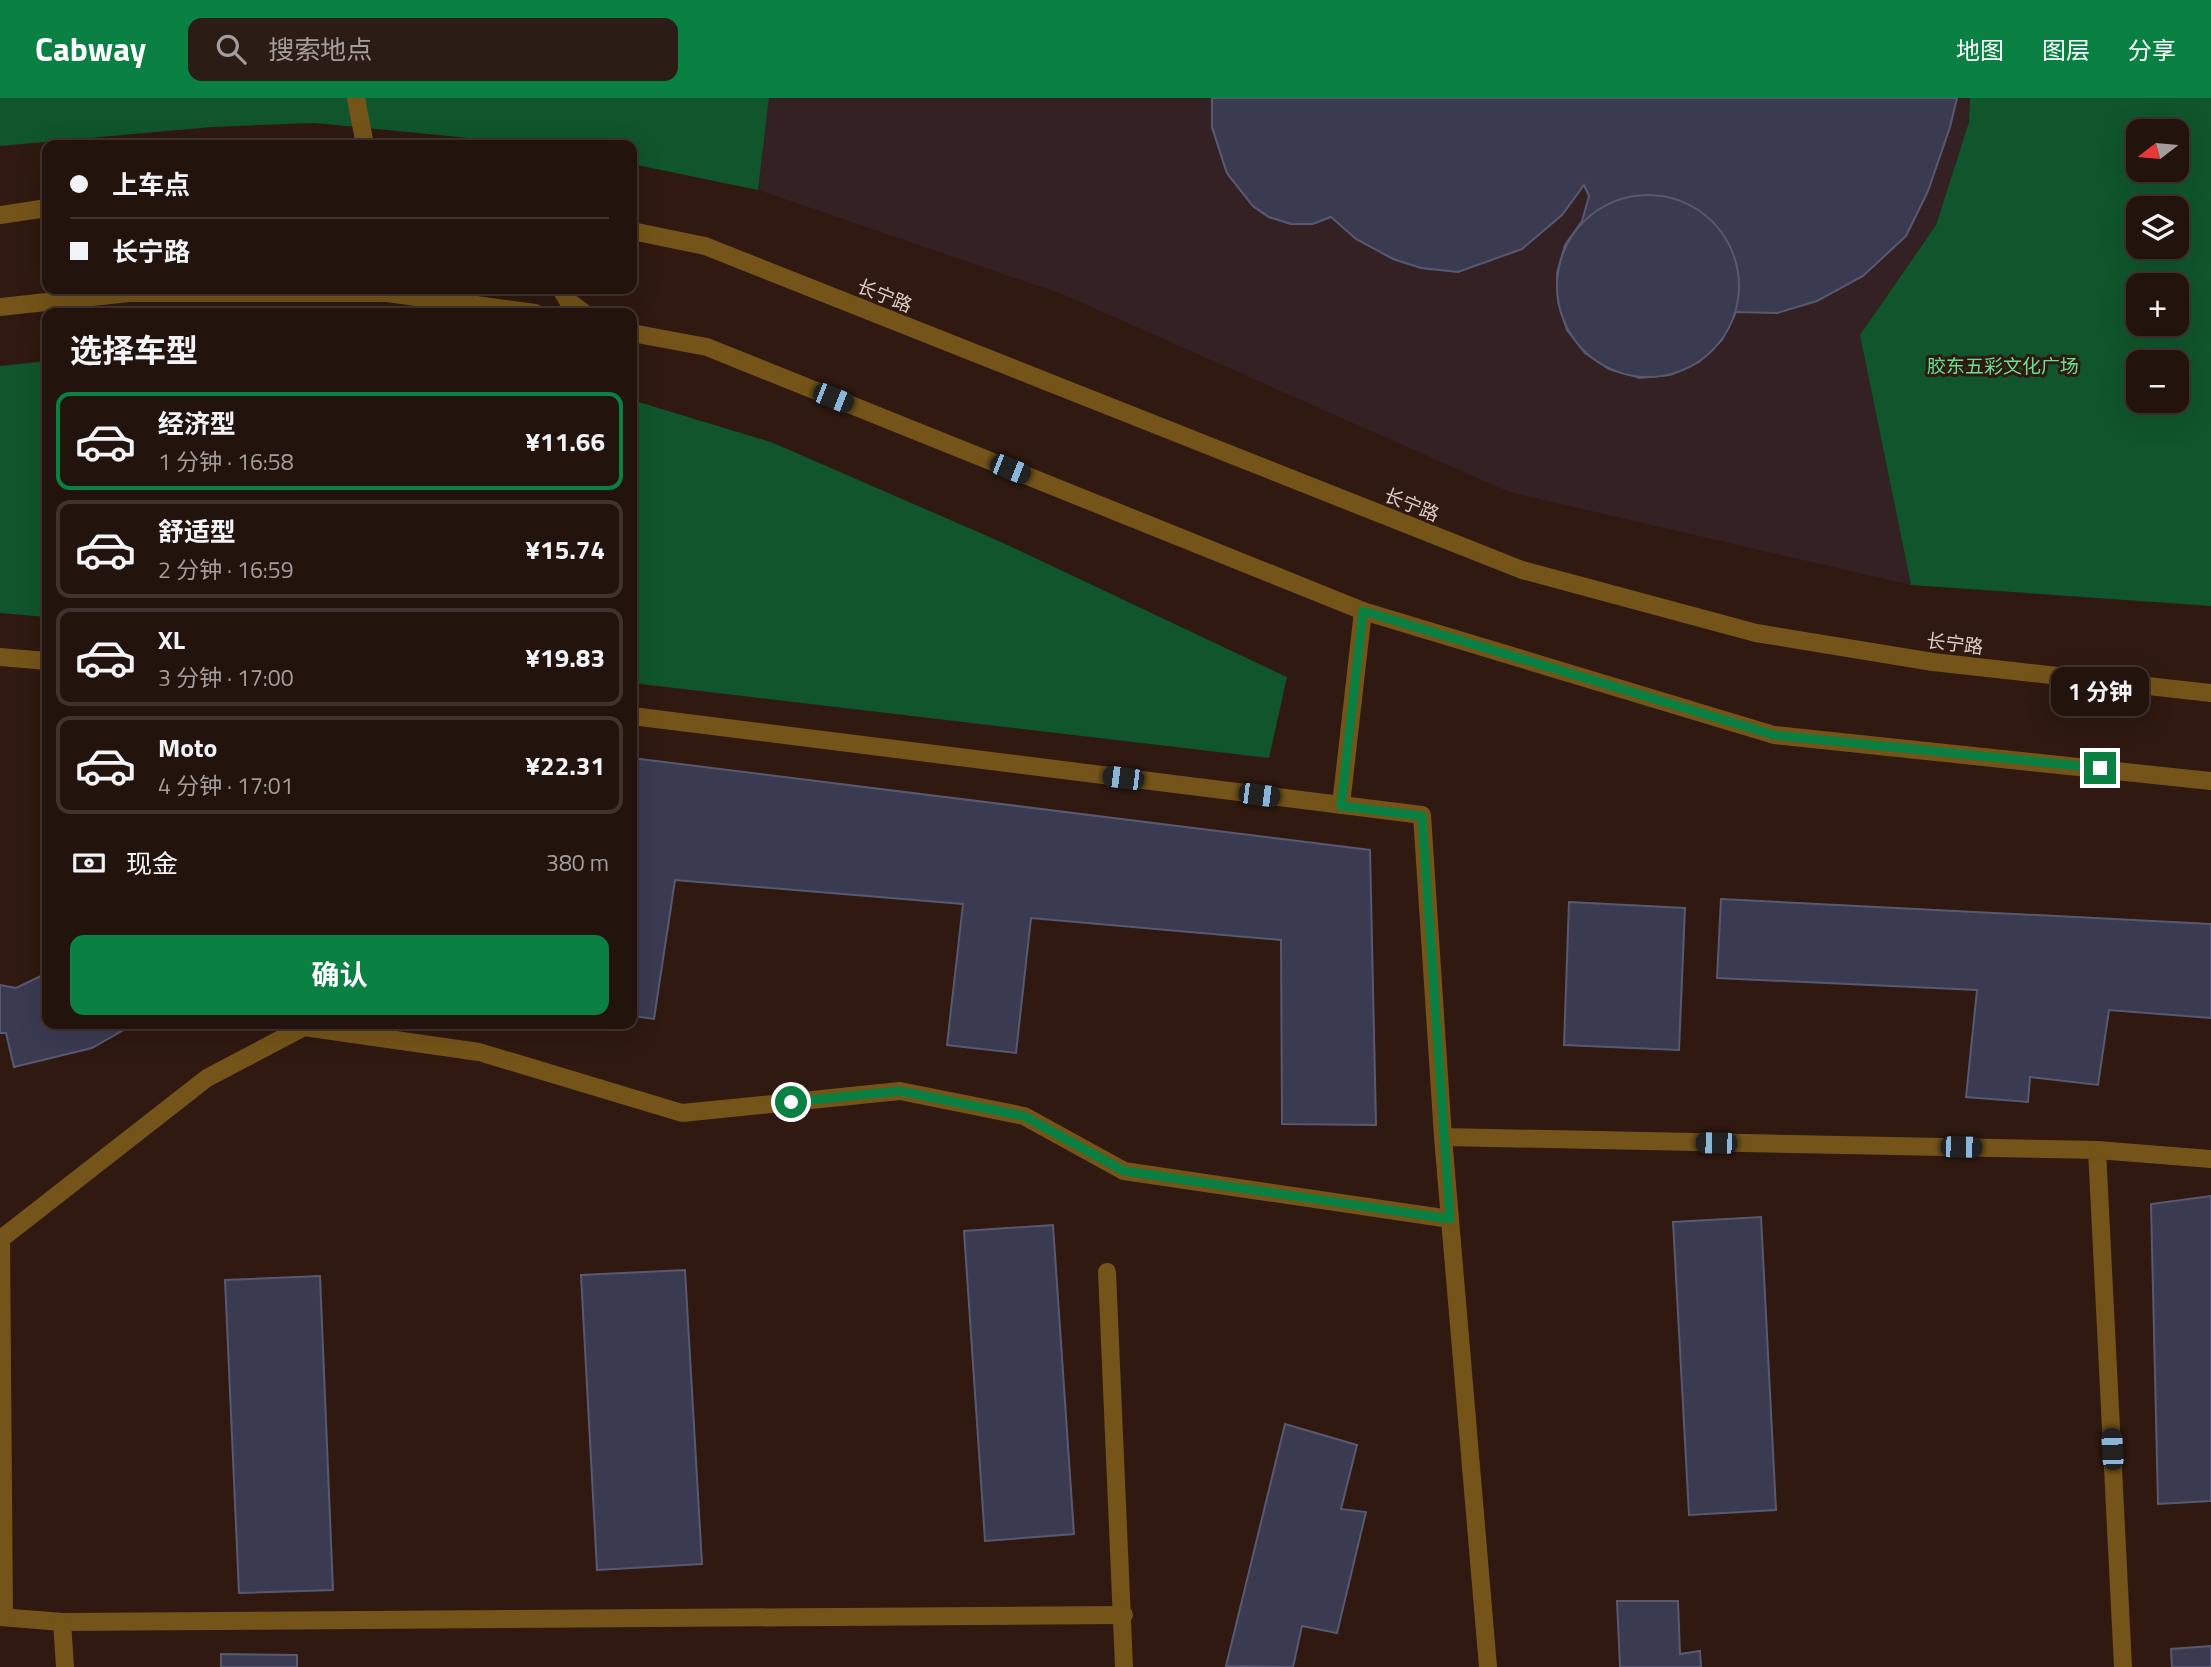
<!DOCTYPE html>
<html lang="zh">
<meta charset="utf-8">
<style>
:root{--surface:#23130d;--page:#2b1c16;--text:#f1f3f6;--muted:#a39e9d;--line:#40322e;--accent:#0b8043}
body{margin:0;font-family:"Titillium Web","Noto Sans SC",sans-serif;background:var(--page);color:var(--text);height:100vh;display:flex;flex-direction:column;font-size:26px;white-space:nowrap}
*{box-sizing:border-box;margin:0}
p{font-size:23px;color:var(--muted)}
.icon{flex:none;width:38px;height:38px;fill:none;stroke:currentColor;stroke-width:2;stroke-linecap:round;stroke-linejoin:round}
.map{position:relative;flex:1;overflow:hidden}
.panel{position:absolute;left:42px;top:210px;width:595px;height:721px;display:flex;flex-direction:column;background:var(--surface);border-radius:14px;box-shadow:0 7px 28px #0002,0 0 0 2px var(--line)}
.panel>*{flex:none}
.banner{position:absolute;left:42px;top:42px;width:595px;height:154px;border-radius:14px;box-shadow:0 7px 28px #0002,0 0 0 2px var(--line);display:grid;align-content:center;height:154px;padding:0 28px;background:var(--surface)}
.needle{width:46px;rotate:254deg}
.controls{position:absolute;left:2126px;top:21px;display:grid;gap:14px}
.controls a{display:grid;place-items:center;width:63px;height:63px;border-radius:14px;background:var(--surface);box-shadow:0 7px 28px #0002,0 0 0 2px var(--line);font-size:35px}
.end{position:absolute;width:32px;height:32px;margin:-16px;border:9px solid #0b8043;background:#fff;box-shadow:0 0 0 4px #fff}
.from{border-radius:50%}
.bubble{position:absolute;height:49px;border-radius:14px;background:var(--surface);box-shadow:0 7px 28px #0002,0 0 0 2px var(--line);font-size:23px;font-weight:700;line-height:49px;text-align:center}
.car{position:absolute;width:21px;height:42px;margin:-21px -10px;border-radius:9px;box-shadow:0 0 5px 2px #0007;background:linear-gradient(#222 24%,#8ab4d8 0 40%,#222 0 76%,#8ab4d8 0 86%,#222 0)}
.banner b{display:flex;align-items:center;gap:24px;height:66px;font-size:26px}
.banner b+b{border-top:2px solid var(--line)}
.banner i{width:18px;height:18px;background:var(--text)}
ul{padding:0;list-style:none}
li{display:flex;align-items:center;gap:21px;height:98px;margin:0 14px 10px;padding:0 14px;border:4px solid var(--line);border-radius:14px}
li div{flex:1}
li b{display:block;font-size:26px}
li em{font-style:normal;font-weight:700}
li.selected{border-color:var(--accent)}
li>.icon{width:63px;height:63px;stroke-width:1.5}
h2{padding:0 28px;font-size:32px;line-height:84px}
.pay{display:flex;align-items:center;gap:18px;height:77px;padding:0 28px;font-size:26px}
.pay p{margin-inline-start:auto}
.cta{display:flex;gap:14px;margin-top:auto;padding:14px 28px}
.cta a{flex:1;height:80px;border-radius:14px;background:var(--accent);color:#fff;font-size:28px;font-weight:700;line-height:80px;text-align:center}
header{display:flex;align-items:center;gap:42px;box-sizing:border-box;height:98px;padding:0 35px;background:var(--accent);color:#fff}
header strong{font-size:33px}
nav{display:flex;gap:38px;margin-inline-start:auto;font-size:24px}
.search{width:490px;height:63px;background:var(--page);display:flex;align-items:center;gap:18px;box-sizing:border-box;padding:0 24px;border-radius:14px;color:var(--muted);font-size:26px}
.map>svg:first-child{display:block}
.commercial{fill:#342123}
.green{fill:#10552c;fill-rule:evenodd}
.building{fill:#3a3b51;stroke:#585971;stroke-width:2}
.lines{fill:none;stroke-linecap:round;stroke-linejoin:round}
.minor{stroke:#745419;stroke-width:18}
.route{stroke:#0b8043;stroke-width:9}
.labels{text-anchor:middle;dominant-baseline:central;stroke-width:6;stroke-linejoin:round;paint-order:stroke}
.street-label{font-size:19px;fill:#ddcec8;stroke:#2f1911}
.park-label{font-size:19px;fill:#67e18f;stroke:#2f1911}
</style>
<header>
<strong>Cabway</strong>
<div class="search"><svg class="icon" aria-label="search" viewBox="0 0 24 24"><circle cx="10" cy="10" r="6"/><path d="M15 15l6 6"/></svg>搜索地点</div>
<nav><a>地图</a><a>图层</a><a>分享</a></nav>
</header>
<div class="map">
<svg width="2211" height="1569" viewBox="0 0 2211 1569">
<rect width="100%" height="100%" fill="#2f1911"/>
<!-- commercial -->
<path class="commercial" d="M769 0H1970L1969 24 1936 127 1860 237 1911 487 1509 394 1062 196 758 92Z"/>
<!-- green -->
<g class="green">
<path d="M0 0H769L758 92 632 66V47H542L315 25 212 29 0 48Z"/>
<path d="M1970 0H2211V508L1911 487 1860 237 1936 127 1969 24ZM2138 33H2177V72H2138ZM2138 110H2177V149H2138ZM2138 187H2177V226H2138ZM2138 264H2177V303H2138Z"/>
<path d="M47 263V519L0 515V268Z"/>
<path d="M632 302 771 344 1001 444 1287 579 1269 660 632 585Z"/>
</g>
<!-- building -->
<g class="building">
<path d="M1212 0H1357L1365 34 1364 69 1353 98 1331 119 1312 126H1291L1269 119 1253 108 1227 75 1212 29Z"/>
<path d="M1212 0H1957L1950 29 1928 93 1906 138 1863 178 1817 203 1777 215 1736 214 1722 242 1699 264 1670 277 1640 280 1609 271 1585 255 1567 232 1558 204 1557 175 1565 147 1582 123 1589 98 1584 87 1562 117 1522 151 1458 174 1421 170 1393 161 1356 141 1331 119 1312 126H1291L1269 119 1253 108 1227 75 1212 29Z"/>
<circle cx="1648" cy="188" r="91"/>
<path d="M632 660 1370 752 1376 1027 1282 1026 1281 842 1031 820 1016 955 947 947 963 806 675 782 654 921 632 918Z"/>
<path d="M1721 801 2211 826V920L2109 912 2098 987 2030 979 2028 1004 1966 999 1977 892 1717 880Z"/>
<path d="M1569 804 1685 810 1679 952 1564 947Z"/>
<path d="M47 875V926H134L92 950 14 969 6 935H0V887L16 890Z"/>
<path d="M2211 1098V1403L2158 1406 2151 1106Z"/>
<path d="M1761 1119 1776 1412 1689 1417 1673 1124Z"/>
<path d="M1053 1127 1074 1436 985 1443 964 1133Z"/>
<path d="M685 1172 702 1466 597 1472 581 1177Z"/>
<path d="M320 1178 333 1492 239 1495 225 1182Z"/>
<path d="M1285 1326 1357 1347 1341 1411 1366 1414 1337 1535 1302 1528 1293 1569 1226 1568Z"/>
<path d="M1617 1503H1678L1680 1556 1700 1553 1701 1569H1620Z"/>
<path d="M2211 1548V1569H2172L2171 1551Z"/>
<path d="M221 1556 297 1557V1569H221Z"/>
</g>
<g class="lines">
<!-- minor -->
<g class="minor">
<path d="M356 0 365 47"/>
<path d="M0 117 47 110"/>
<path d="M632 133 705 148 1522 472 1756 535 1933 564 2211 595"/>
<path d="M561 191 568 203 584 215"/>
<path d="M0 209 129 195H387L535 215"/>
<path d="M632 235 707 249 1363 513 1774 637 2211 683"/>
<path d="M0 559 47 563"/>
<path d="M632 618 1422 717 1443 1039 2097 1052 2123 1569"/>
<path d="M1341 707 1363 513"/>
<path d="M1443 1039 1488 1569"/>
<path d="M2097 1052 2211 1061"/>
<path d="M1107 1174 1124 1569"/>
<path d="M0 1519 62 1524 1124 1517"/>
<path d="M4 1519 1 1141 207 980 304 929 479 954 682 1015 900 993 1024 1018 1124 1073 1450 1121"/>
<path d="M62 1524 65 1569"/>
</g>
</g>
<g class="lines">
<!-- route -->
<path class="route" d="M791 1004 900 993 1024 1018 1124 1073 1450 1121 1422 718 1341 708 1363 513 1774 637 2100 670"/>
</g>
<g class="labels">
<!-- street labels -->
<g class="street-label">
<text transform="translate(885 197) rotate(22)">长宁路</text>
<text transform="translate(1412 406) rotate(22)">长宁路</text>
<text transform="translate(1955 545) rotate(7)">长宁路</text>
</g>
<!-- park labels -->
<g class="park-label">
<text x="2003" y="267">胶东五彩文化广场</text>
</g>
</g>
</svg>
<div class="controls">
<a><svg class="needle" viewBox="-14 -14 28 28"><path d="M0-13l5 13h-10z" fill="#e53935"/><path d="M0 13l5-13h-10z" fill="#a39e9d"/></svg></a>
<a><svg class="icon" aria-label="layers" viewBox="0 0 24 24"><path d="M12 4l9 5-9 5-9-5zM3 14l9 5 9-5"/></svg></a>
<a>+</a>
<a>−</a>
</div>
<i class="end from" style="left:791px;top:1004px"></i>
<i class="end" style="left:2100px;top:670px"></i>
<div class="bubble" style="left:2051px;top:569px;width:98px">1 分钟</div>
<i class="car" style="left:833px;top:300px;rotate:112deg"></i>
<i class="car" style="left:1010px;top:371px;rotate:112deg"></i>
<i class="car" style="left:1123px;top:680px;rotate:277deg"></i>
<i class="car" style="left:1259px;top:697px;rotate:97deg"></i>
<i class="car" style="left:1716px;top:1045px;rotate:271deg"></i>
<i class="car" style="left:1961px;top:1049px;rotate:91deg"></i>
<i class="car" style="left:2112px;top:1351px;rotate:357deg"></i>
<div class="banner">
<b><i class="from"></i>上车点</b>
<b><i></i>长宁路</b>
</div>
<section class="panel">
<h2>选择车型</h2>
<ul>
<li class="selected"><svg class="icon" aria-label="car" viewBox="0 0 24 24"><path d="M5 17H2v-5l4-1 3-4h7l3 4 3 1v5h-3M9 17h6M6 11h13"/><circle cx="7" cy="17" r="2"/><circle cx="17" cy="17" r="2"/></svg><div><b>经济型</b><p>1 分钟 · 16:58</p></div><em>¥11.66</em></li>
<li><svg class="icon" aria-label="car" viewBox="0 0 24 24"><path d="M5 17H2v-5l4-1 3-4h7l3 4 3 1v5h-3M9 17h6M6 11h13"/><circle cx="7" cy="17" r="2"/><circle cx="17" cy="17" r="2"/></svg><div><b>舒适型</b><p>2 分钟 · 16:59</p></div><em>¥15.74</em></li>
<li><svg class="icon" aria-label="car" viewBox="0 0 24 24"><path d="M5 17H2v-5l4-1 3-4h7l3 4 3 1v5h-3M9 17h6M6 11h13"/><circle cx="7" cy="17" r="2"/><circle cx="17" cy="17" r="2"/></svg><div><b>XL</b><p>3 分钟 · 17:00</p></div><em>¥19.83</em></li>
<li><svg class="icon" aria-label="car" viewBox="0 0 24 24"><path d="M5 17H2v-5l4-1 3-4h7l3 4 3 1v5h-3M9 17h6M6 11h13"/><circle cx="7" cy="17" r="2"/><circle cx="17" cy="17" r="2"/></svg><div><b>Moto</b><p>4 分钟 · 17:01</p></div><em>¥22.31</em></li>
</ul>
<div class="pay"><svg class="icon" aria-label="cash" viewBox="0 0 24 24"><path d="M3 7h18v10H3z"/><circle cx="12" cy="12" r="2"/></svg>现金<p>380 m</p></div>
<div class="cta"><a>确认</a></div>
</section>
</div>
